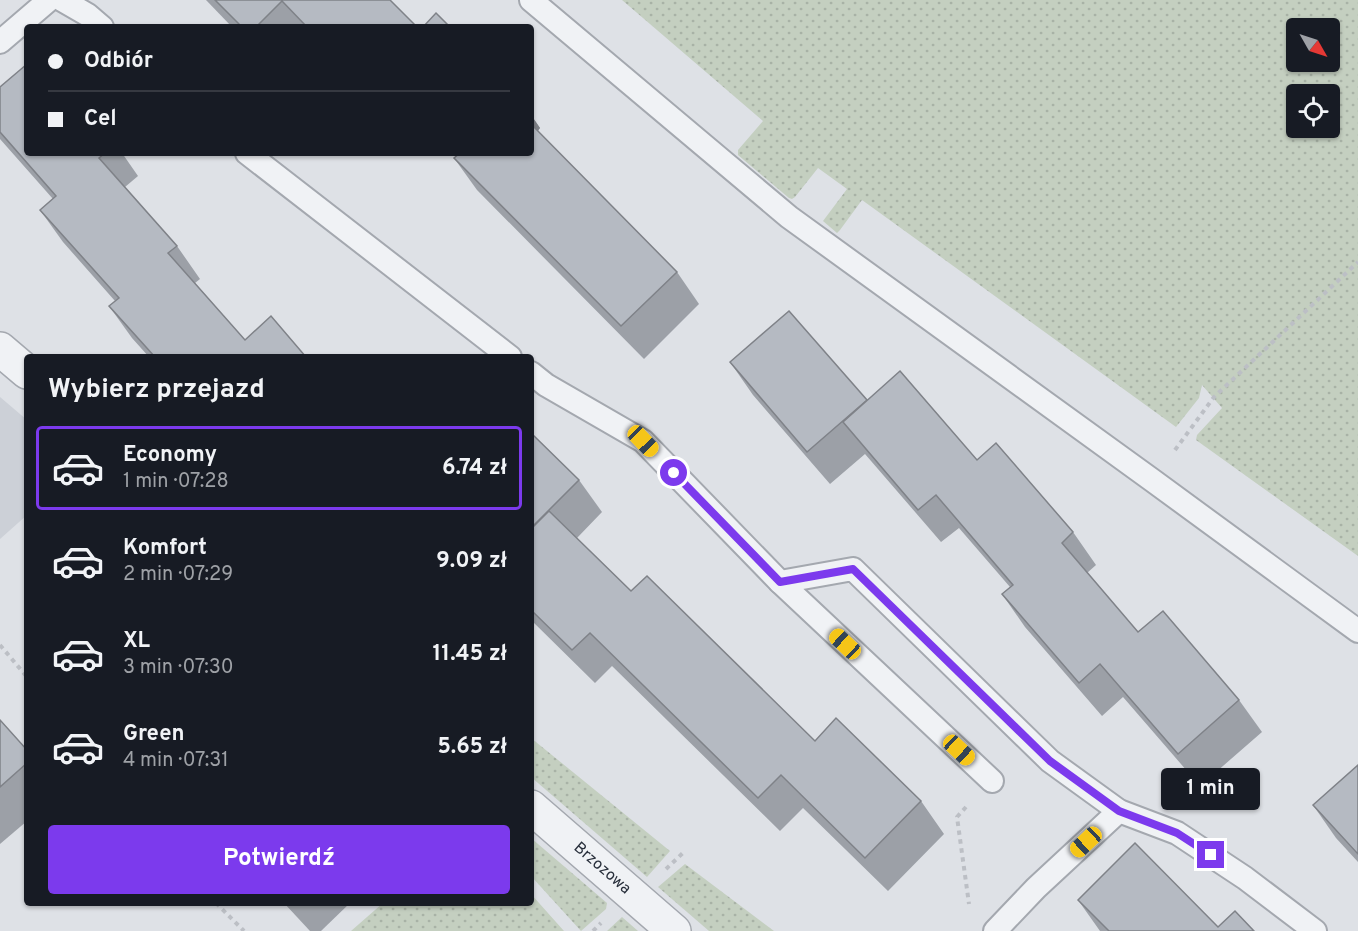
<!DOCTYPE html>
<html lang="pl">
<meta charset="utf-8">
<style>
:root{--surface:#171b24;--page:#20242c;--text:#f1f3f6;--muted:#9ea1a6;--line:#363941;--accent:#7c3aed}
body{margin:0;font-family:Overpass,sans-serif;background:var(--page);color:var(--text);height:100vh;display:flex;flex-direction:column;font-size:22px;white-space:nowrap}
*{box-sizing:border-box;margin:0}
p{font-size:20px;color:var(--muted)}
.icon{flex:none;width:33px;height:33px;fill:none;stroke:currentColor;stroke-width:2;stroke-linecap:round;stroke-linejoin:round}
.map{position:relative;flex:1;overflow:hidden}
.sheet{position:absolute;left:24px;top:354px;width:510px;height:552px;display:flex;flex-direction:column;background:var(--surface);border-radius:6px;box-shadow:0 2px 4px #0004}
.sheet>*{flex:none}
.banner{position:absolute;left:24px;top:24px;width:510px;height:132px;border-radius:6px;box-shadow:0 2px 4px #0004;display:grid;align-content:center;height:132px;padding:0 24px;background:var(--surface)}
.needle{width:39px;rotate:129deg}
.fabs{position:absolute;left:1286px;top:18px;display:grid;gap:12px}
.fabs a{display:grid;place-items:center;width:54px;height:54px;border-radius:6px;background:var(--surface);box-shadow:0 2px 4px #0004;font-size:30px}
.end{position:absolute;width:27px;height:27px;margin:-14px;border:8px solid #7c3aed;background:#fff;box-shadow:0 0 0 3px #fff}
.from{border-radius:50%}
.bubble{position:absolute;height:42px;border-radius:6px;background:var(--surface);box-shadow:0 2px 4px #0004;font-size:20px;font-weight:700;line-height:42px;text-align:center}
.car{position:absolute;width:18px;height:36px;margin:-18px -9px;border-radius:8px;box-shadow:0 0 4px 2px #0007;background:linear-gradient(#f5c518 24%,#345 0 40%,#f5c518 0 76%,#345 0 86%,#f5c518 0)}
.banner b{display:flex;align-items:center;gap:21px;height:57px;font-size:22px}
.banner b+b{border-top:2px solid var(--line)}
.banner i{width:15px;height:15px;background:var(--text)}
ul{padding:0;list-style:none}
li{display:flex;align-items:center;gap:18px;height:84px;margin:0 12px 9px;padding:0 12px;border:3px solid transparent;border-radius:6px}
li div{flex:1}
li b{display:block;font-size:22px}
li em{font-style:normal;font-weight:700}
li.selected{border-color:var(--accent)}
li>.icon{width:54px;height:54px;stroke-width:1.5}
h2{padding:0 24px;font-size:27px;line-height:72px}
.cta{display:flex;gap:12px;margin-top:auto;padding:12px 24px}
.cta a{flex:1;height:69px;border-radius:6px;background:var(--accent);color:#fff;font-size:24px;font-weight:700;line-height:69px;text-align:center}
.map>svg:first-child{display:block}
.built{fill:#ccd0d7}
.green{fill:url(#green-dots);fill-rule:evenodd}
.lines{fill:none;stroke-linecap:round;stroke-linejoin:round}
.lane-casing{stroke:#a4a8af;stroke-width:26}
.street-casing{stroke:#a4a8af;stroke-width:36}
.path{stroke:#bcbfc5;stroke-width:4;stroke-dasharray:4.5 4.5;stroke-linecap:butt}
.lane{stroke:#f0f2f5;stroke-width:22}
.street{stroke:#f0f2f5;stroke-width:33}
.wall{fill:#9ca0a7}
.shaded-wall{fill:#7f8288}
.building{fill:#b5bac2;stroke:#7f8288;stroke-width:1.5}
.route{stroke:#7c3aed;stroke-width:8}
.labels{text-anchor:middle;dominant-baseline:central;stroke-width:6;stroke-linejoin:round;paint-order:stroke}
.street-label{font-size:16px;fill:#282f3b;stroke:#edf0f4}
</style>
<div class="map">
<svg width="1358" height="931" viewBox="0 0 1358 931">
<defs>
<pattern id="green-dots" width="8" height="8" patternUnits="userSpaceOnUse" patternTransform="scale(1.5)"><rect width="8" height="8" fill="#c4cfc0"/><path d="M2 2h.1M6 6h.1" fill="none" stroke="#a8b2a6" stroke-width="1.8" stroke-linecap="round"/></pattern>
</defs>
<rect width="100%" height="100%" fill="#dee1e6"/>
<!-- built -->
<path class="built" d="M0 397 27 420V515L0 539Z"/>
<!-- green -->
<g class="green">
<path d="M622 0H1358V556L1196 440 1197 435 1222 408 1202 385 1199 398 1176 427 862 200 840 230 837 233 823 221 847 189 818 168 795 197 792 199 789 198 738 155V150L763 121ZM1296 28H1329V62H1296ZM1329 94V128H1296V94Z"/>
<path d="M531 738 670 851 647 877 531 777Z"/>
<path d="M531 838 607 903 606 909 581 931 531 876Z"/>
<path d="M685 864 774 931H709L658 887Z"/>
<path d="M531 894 564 931H351L383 903H531Z"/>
<path d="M622 917 638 931H607Z"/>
</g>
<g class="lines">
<defs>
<g id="lane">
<path d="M62 0 88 15 102 27"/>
<path d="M531 0 789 217 1152 480 1358 631"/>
<path d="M0 42 49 0"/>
<path d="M247 153 510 357"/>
<path d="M531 373 546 385 643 441 780 582 853 569 1050 761 1119 811 1177 833 1245 878 1315 931"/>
<path d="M780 582 992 781"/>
<path d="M995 931 1036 888 1119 811"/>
</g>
<g id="street">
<path d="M0 349 27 372"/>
<path id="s1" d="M531 807 674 931"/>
</g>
</defs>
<!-- lane casing -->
<use href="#lane" class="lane-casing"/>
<!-- street casing -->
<use href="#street" class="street-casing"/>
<!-- path -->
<g class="path">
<path d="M1175 450 1214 397 1358 262"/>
<path d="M0 645 27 677"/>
<path d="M966 807 957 817 969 904"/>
<path d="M666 869 685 851"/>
<path d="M216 903 244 931"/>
<path d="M593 931 601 923"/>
</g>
<!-- lane -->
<use href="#lane" class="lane"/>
<!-- street -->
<use href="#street" class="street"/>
</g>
<!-- wall -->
<g class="wall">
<path d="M206 0H390L417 27H232Z"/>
<path d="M0 87 27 153H122L138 176 125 187 177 246 200 279 195 283 245 340 306 357H149L132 338 109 306 115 301 63 242 40 210 53 199 0 139Z"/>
<path d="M531 115 540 128 538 131 677 272 699 304 644 359 477 190 454 158 457 156 455 153H531Z"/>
<path d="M730 362 867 400 977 460 1073 532 1096 565 1087 573 1138 632 1239 700 1262 732 1200 786 1123 697 1102 716 1025 627 1002 594 1010 587 959 528 941 542 865 454 830 484 753 395Z"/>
<path d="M531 433 579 480 602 512 577 538 631 591 815 741 921 801 944 834 888 891 803 808 780 831 612 666 595 683 531 620Z"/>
<path d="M0 720 27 750V821L0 844Z"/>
<path d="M1358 765V862L1336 838 1313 805Z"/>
<path d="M1078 900 1218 927 1254 931H1100Z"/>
<path d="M284 903H350L321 931H310Z"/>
</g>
<!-- shaded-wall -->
<path class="shaded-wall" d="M531 115 540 128 533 136 531 133Z"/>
<!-- building -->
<g class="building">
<path d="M215 0H390L417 27H307L282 1 256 27H242Z"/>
<path d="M436 13 450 27H423Z"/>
<path d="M27 64V153H105L99 158 177 246 168 253 245 340 271 316 306 357H155L109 306 119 298 40 210 56 196 0 132V87Z"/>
<path d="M531 124 677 272 621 326 454 158 460 153H531Z"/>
<path d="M789 311 867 400 807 452 730 362Z"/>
<path d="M900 371 977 460 996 443 1073 532 1062 543 1138 632 1163 611 1239 700 1178 754 1100 664 1079 683 1002 594 1013 585 936 495 918 510 843 422Z"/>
<path d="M531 433 579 480 531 528Z"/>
<path d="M549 511 631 591 647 576 815 741 836 718 921 801 865 858 781 775 758 798 590 633 572 650 531 610V529Z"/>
<path d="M0 720 27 750V763L0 787Z"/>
<path d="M1358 765V854L1313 805Z"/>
<path d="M1135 843 1218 927 1235 911 1254 931H1109L1078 900Z"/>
</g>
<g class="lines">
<!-- route -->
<path class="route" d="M674 473 780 582 853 569 1050 761 1119 811 1177 833 1211 855"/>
</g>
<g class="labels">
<!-- street labels -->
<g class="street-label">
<text stroke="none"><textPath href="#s1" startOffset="94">Brzozowa</textPath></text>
</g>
</g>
</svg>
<div class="fabs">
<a><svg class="needle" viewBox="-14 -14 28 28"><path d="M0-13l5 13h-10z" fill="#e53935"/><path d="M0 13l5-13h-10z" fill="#9ea1a6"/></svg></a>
<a><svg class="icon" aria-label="locate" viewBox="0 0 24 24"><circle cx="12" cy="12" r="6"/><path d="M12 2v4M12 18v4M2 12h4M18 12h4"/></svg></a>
</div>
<i class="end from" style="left:674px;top:473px"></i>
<i class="end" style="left:1211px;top:855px"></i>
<div class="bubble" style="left:1161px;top:768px;width:99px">1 min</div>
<i class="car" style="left:643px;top:441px;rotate:136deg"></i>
<i class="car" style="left:845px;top:644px;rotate:313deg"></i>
<i class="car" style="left:959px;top:750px;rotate:133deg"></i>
<i class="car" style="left:1086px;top:842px;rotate:227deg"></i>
<div class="banner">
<b><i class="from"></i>Odbiór</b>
<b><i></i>Cel</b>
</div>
<section class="sheet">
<h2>Wybierz przejazd</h2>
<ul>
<li class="selected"><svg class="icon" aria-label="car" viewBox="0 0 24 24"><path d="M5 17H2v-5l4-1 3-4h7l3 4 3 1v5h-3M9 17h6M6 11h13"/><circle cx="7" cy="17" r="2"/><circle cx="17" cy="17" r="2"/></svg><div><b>Economy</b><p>1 min · 07:28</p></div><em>6.74 zł</em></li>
<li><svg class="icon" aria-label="car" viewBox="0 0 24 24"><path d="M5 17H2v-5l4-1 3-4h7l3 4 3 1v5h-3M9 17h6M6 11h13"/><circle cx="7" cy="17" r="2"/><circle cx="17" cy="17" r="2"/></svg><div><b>Komfort</b><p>2 min · 07:29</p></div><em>9.09 zł</em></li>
<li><svg class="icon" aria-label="car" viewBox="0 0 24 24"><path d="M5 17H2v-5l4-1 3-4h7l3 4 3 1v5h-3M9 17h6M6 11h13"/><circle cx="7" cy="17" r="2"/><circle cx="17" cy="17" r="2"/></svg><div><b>XL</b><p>3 min · 07:30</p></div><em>11.45 zł</em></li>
<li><svg class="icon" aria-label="car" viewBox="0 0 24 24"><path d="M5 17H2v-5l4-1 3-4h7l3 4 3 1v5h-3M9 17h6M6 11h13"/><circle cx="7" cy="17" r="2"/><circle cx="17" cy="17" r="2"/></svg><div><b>Green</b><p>4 min · 07:31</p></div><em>5.65 zł</em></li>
</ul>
<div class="cta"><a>Potwierdź</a></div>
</section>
</div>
